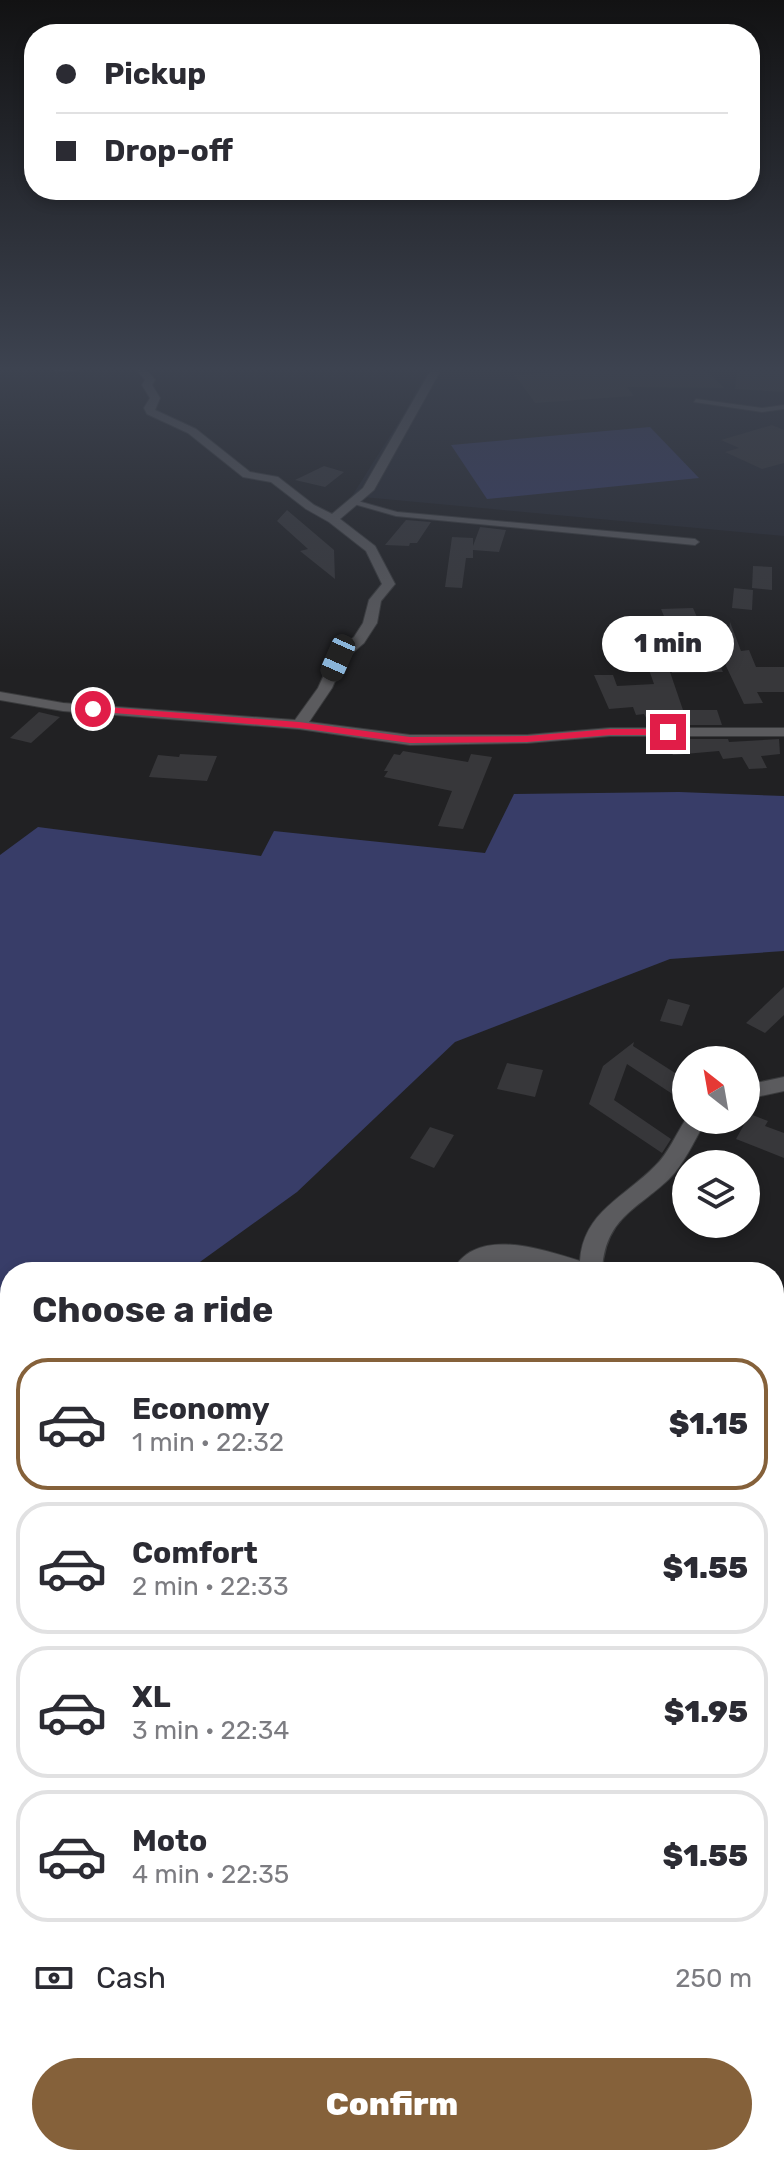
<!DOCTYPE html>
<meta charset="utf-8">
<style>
:root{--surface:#fff;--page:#f7f7f7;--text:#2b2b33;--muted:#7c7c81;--line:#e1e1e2;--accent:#85613a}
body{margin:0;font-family:Rubik,sans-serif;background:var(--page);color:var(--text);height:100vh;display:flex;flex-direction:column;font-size:30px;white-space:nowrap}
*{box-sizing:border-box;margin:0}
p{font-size:26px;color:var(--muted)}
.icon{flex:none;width:44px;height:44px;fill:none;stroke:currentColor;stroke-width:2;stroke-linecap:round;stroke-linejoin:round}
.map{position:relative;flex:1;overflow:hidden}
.sheet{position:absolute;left:0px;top:1262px;width:784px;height:904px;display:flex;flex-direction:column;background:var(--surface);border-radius:32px 32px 0 0;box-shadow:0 4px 12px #0003}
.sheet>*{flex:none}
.guide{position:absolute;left:24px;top:24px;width:736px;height:176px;border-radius:32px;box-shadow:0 4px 12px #0003;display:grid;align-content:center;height:176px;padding:0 32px;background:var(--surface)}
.needle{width:52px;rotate:329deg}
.controls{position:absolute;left:672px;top:1046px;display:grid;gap:16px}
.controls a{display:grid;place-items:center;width:88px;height:88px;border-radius:50%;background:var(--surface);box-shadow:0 4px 12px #0003;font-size:40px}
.end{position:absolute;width:36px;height:36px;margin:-18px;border:10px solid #e11d48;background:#fff;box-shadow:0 0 0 4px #fff}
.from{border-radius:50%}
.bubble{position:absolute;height:56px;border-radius:28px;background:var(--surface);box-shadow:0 4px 12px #0003;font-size:26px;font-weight:800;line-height:56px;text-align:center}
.car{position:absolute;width:24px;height:48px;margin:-24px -12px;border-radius:10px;box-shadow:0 0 6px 2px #0007;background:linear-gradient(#222 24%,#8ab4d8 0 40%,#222 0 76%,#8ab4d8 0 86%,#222 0)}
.guide b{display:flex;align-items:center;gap:28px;height:76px;font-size:30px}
.guide b+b{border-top:2px solid var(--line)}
.guide i{width:20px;height:20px;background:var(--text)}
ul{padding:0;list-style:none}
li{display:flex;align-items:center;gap:24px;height:132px;margin:0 16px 12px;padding:0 16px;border:4px solid var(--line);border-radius:32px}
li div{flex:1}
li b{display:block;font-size:30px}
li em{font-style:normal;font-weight:800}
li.active{border-color:var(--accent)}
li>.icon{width:72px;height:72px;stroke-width:1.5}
h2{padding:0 32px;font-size:36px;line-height:96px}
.pay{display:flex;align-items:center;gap:20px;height:88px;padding:0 32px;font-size:30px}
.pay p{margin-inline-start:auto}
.action{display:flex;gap:16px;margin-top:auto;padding:16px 32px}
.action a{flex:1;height:92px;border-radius:48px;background:var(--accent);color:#fff;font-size:32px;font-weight:800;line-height:92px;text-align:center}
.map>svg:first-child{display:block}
.built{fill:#272930}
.green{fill:#383d68}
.building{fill:#37373a}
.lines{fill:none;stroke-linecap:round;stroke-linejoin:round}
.lane-casing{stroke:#3a3b3d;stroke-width:2}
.street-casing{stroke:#3a3b3d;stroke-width:2}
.lane{fill:#5b5b5e;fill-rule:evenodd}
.street{fill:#5b5b5e;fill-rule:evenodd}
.route{fill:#e11d48}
</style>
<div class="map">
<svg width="784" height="2166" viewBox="0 0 784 2166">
<rect width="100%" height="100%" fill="#212123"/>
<!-- built -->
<path class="built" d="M428 368H784V536L352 496 405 412Z"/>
<!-- green -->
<g class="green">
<path d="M650 427 699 478 487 499 451 445Z"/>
<path d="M679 792 784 796V951L670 959 455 1042 297 1192 186 1272H10V1399L0 1406V855L38 827 261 856 274 831 485 853 514 794Z"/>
</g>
<!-- building -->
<g class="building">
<path d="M606 368H704L724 388 627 387 634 396 535 403 515 375Z"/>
<path d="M755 368 784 369V392L735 389 737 370 755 371Z"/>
<path d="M772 425 784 430V463L762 469 725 452 739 448 721 440Z"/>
<path d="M324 466 344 472 325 487 295 480Z"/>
<path d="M287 510 334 550 335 579 300 551 308 549 277 521Z"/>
<path d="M406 520 431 522 417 543H410L409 546 385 545Z"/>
<path d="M480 527 506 530 499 552 473 550V558H466L462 588 445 587 452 537 473 538V546Z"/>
<path d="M753 566 772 567V590L752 588Z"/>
<path d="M734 588 753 590 752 610 732 608Z"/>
<path d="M693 608 700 624 723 672 672 673 667 661 671 633 661 609Z"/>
<path d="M730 622 741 651 749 650 756 667H784V692H757L763 703 744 704 726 666Z"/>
<path d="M669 669 683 710H717L722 725H650L644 714 636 715 633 707 609 709 594 675H613L617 686 654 684 649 670Z"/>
<path d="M39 712 60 717 31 743 10 738Z"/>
<path d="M657 739H728L729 742 779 739 780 754 761 756 767 768 749 769 742 757 723 759 719 751 673 755 670 750 663 751Z"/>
<path d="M403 751 468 762 471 754 492 757 463 829 438 826 452 791 384 777 388 771H384L394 754 400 755Z"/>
<path d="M180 754 217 756 207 781 149 777 158 755 179 757Z"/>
<path d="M784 987V1015L765 1033 746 1023Z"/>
<path d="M668 999 690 1005 682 1026 660 1021Z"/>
<path d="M634 1042 633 1046 686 1080V1103L627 1064 614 1100 671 1139 662 1153 589 1104 603 1066Z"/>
<path d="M507 1063 543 1070 535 1097 497 1089Z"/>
<path d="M750 1114 768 1121 765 1126 784 1133V1158L736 1139Z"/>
<path d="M430 1127 454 1135 434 1168 410 1158Z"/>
</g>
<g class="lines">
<defs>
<g id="lane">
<path d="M696 399 762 408 784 405V409L762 412 694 402Z"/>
<path d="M354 500 397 512 695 539 699 542 695 545 396 516 354 504Z"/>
</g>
<g id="street">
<path d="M52 368H103L56 372Z"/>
<path d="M135 368H145L155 380 152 385 160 398 155 410 196 429 250 472 278 477 314 505 332 514 363 488 432 368H442L374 490 340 519 375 546 395 584 381 601 377 623 364 643 344 660 332 688 309 722 410 735H527L610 728H784V736H610L527 743 410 745 299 729 63 711 0 700V692L63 703 295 720 318 688 333 655 354 637 363 623 369 600 382 584 366 551 329 522 306 509 271 482 243 477 188 433 147 414 144 408 150 398 142 385 145 380Z"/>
<path d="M784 1077V1091L746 1099V1085Z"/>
<path d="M686 1119 706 1120C696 1138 684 1164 669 1179 635 1211 605 1218 602 1272H555L505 1263 492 1264 479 1272H452C475 1225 543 1250 580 1261 583 1212 625 1197 655 1166 668 1154 676 1134 686 1119Z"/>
<path d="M774 1340 784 1343V1364L774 1361Z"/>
<path d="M774 1528 784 1532V1559L774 1555Z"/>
<path d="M10 1695V1725L0 1728V1698Z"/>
<path d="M784 1929V1981L774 1985V1933Z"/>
<path d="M10 2073V2107L0 2111V2077Z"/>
<path d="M706 2156H742L741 2166H705Z"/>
</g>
</defs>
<!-- lane casing -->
<use href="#lane" class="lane-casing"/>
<!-- street casing -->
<use href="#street" class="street-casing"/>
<!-- lane -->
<use href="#lane" class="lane"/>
<!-- street -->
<use href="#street" class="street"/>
</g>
<!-- sky -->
<linearGradient id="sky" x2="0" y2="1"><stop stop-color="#121213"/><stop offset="0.55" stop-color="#3d4350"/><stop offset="1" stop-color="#3d4350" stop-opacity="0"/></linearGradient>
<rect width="784" height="671" fill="url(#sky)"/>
<!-- route -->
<path class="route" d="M93 706 299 722 410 737 527 736 610 729H668L673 732 668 735H610L527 742 410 743 299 728 89 711Z"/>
</svg>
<div class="controls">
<a><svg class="needle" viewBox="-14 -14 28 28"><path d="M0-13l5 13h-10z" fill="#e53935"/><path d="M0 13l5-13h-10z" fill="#7c7c81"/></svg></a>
<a><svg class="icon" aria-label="layers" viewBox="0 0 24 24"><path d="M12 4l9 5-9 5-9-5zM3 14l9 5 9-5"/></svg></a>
</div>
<i class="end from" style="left:93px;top:709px"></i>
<i class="end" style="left:668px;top:732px"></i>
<div class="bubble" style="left:602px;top:616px;width:132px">1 min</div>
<i class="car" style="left:338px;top:658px;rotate:204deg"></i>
<div class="guide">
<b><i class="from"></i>Pickup</b>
<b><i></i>Drop-off</b>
</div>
<section class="sheet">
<h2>Choose a ride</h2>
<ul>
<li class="active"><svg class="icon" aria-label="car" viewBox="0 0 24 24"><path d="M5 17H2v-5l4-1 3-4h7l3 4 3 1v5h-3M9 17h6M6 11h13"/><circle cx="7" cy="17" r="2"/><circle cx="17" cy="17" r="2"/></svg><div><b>Economy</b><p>1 min · 22:32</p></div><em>$1.15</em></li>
<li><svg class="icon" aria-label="car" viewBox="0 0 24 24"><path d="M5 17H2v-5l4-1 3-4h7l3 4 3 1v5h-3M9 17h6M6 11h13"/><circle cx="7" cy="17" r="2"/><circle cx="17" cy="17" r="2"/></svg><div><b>Comfort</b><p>2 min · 22:33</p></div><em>$1.55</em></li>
<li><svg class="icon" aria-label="car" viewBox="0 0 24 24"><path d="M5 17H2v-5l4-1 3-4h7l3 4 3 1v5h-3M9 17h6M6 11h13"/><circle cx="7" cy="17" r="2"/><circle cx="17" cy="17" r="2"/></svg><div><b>XL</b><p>3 min · 22:34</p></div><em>$1.95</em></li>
<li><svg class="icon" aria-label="car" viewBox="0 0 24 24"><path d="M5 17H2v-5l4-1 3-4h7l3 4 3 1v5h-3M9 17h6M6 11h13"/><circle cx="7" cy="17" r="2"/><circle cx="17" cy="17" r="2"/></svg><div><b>Moto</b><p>4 min · 22:35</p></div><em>$1.55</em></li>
</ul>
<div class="pay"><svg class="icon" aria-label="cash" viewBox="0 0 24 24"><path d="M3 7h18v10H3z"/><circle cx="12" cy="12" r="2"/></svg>Cash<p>250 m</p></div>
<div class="action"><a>Confirm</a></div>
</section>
</div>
